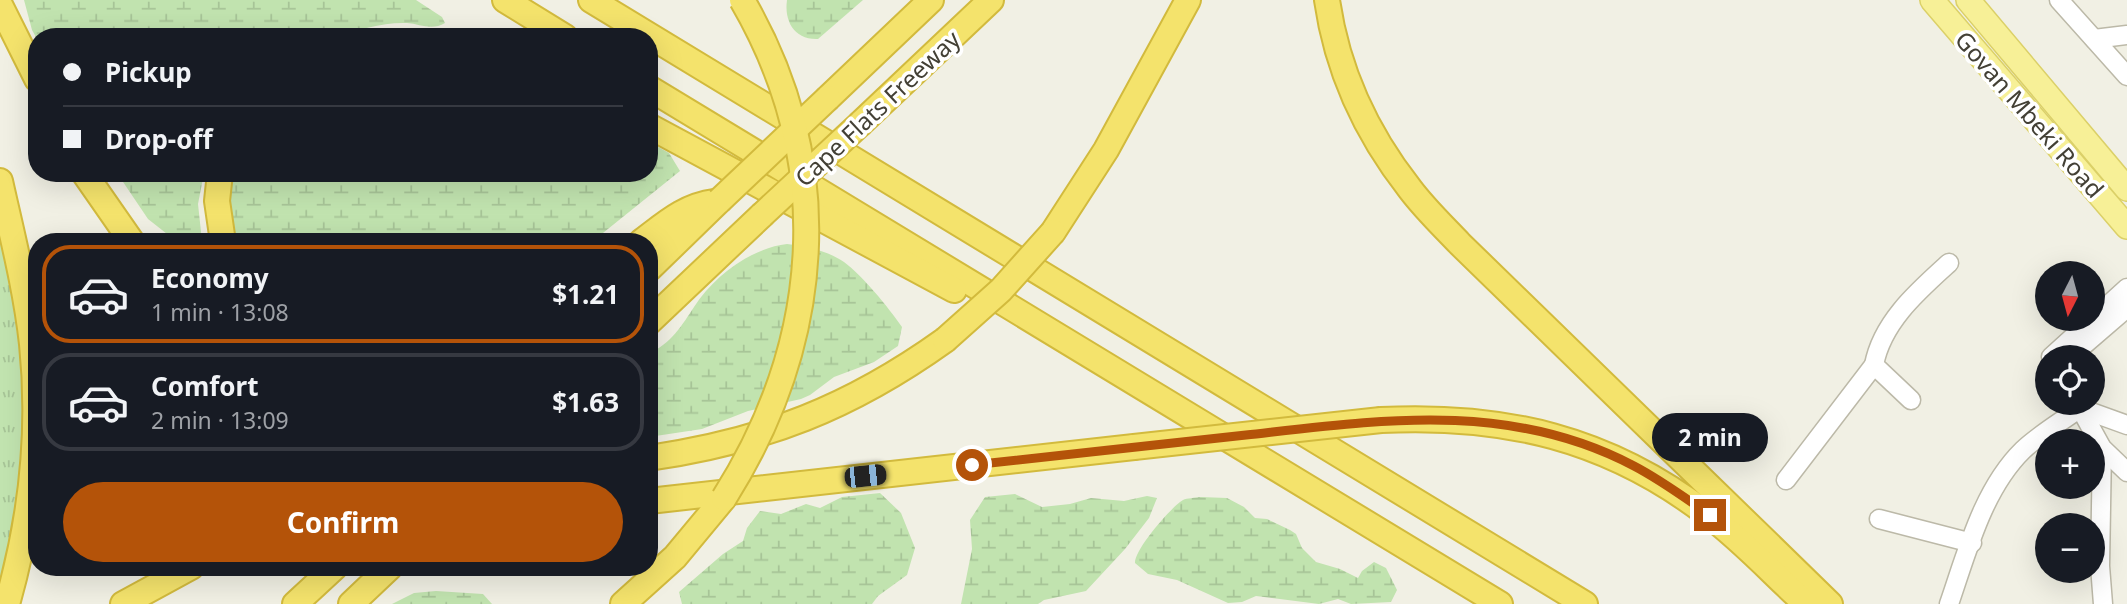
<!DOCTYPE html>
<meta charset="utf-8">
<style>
:root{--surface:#171b24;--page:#242831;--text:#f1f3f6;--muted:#9ea1a6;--line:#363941;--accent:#b45309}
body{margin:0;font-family:"Noto Sans",sans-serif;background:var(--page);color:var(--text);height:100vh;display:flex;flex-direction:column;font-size:26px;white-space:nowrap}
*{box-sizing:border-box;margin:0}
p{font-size:23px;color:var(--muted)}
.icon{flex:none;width:38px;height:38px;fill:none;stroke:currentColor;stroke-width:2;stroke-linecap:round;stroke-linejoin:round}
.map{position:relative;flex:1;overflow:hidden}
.details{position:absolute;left:28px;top:233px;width:630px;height:343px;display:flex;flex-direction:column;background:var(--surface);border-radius:28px;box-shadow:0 7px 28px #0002}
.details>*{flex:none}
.top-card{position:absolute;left:28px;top:28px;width:630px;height:154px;border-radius:28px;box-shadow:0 7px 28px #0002;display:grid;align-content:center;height:154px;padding:0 35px;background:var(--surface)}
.needle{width:46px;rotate:186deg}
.fabs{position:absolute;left:2035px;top:261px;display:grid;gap:14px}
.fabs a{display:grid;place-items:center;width:70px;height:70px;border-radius:50%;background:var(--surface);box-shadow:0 7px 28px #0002;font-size:35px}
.end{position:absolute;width:32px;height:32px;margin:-16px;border:9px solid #b45309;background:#fff;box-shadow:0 0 0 4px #fff}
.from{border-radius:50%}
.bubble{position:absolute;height:49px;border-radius:24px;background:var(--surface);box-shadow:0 7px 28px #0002;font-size:23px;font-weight:700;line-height:49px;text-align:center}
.car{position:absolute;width:21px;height:42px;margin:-21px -10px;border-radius:9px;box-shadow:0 0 5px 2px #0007;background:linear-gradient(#222 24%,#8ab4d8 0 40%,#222 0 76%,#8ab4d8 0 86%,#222 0)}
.top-card b{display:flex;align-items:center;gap:24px;height:66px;font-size:26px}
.top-card b+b{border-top:2px solid var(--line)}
.top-card i{width:18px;height:18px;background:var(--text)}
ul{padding:12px 0 0;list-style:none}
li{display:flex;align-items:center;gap:21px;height:98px;margin:0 14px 10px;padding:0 21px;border:4px solid var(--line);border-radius:28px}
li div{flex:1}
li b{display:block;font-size:26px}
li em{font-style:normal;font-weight:700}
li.active{border-color:var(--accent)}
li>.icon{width:63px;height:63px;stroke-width:1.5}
.action{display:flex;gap:14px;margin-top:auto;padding:14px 35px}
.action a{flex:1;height:80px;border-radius:42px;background:var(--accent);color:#fff;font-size:28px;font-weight:700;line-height:80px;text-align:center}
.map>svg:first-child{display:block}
.wetland{fill:url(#wetland-marsh)}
.park{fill:url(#park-tufts)}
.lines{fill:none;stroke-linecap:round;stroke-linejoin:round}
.minor-casing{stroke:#bcb9a8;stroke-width:21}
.major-casing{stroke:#dbd068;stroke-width:26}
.highway-casing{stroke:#d2ba3d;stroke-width:28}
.minor{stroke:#fff;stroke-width:18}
.major{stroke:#f7f097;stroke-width:23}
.highway{stroke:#f4e36c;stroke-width:24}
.highway-bridge-casing{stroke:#d2ba3d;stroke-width:28;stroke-linecap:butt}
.highway-bridge{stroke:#f4e36c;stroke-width:24}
.route{stroke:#b45309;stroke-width:9}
.labels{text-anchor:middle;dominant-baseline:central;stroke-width:7;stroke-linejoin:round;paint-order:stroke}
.street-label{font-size:24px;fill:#434035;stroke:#fff}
</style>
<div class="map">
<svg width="2127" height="604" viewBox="0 0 2127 604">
<defs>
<pattern id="wetland-marsh" width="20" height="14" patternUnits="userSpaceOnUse" patternTransform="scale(1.75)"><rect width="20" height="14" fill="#c1e3af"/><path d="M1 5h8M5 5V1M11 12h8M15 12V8" fill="none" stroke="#a7c497"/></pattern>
<pattern id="park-tufts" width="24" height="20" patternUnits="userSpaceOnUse" patternTransform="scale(1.75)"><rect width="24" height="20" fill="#c1e3af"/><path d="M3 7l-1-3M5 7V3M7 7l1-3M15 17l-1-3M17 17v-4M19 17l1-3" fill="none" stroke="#a7c497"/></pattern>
</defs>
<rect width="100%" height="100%" fill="#f1f0e4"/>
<!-- wetland -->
<g class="wetland">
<path d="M24 0H416L442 17 445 23C432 31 420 24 407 23 383 22 358 30 336 37H37V39L32 30Z"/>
<path d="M787 0H863L818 39C794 40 784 21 787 0Z"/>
<path d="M649 142 669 153 680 171 593 241H233L229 211 232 173H649Z"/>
<path d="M117 173H204L198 204 202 241H176L148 219Z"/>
<path d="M787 244C806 246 828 251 844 262 862 275 889 308 902 327L898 346 874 362 834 377 810 395 801 399 748 411 702 429 649 437V353C670 345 683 324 694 307 714 276 751 248 787 244Z"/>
<path d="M880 493 901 513 915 548 907 575 878 596 872 604H682L679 592 723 554 743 541 747 528 760 511 781 514 806 504 820 508 842 497Z"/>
<path d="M1015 494 1042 507 1070 504 1091 498 1124 501 1147 496 1157 498 1149 518 1125 549 1086 591 1044 600 1038 604H961L972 549 970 520 985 497Z"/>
<path d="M1200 497 1227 498 1244 507 1255 518 1267 519 1290 530 1296 534 1302 548 1316 562 1340 569 1358 578 1362 571 1374 562 1386 568 1397 590 1391 602 1351 604 1338 599 1319 604 1256 596 1242 602 1228 603 1177 580 1148 574 1135 563C1134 550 1172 506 1183 500 1187 498 1195 498 1200 497Z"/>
<path d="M436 591 483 594 492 604H392L414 593Z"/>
</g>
<!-- park -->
<path class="park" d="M0 230 32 407 0 603Z"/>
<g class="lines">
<defs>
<g id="minor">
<path d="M2059 0 2127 76"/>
<path d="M2094 39 2127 35"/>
<path d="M2051 357 2127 288"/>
<path d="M2070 357 2127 308"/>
<path d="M1911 400 1874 365C1882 322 1918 291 1949 263"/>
<path d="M2080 408 2102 448 2127 472"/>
<path d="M2080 408 2127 425"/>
<path d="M2102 448 2100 566 2103 604"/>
<path d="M1786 480 1874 365"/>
<path d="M1879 519 1972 543"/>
<path d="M1949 604C1967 552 1983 489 2023 450 2040 434 2061 422 2080 408L2079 402"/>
</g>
<g id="major">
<path d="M1932 0 2127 227"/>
<path d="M1968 0 2127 189"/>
</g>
<g id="highway">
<path d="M505 0 565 37"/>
<path d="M591 0 1585 604"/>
<path d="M1327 0C1337 70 1366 133 1410 189 1425 209 1443 226 1460 244L1830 604"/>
<path d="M0 5 37 79"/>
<path d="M649 88 1500 604"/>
<path d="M828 98 931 0"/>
<path d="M861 123 991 0"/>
<path d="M649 126 954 290"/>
<path d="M84 173 132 242"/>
<path d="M220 173 217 201 223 242"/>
<path d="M0 181C12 235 26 289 32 344 41 431 31 520 7 604"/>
<path d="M1053 232 1106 150 1188 0"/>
<path d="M641 242C665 224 684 206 715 202"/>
<path d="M649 269 719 201"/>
<path d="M649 322 762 215"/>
<path d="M1381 420C1504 414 1608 438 1707 514 1742 540 1773 574 1806 604"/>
<path d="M649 458C765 441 850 408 945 340"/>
<path d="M649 501 1134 447"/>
<path d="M123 604 191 567"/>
<path d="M295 604 335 567"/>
<path d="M351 604 390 567"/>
<path d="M623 604 675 557 724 498"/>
</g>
</defs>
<!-- minor casing -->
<use href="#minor" class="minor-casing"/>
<!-- major casing -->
<use href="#major" class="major-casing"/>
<!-- highway casing -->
<use href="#highway" class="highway-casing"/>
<!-- minor -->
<use href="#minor" class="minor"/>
<!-- major -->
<use href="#major" class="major"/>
<!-- highway -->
<use href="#highway" class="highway"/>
<defs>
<g id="highway-bridge">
<path d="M719 201 828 98"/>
<path d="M762 215 861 123"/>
<path d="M945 340 1001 290 1053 232"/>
<path d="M1134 447 1381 420"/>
<path d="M724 498C823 341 837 163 742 0"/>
</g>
</defs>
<!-- highway-bridge casing -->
<use href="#highway-bridge" class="highway-bridge-casing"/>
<!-- highway-bridge -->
<use href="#highway-bridge" class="highway-bridge"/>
</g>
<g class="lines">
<!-- route -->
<path class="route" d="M972 465C1063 455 1155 445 1246 435 1380 420 1509 400 1634 466 1661 480 1685 498 1710 515"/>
</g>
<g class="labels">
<!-- street labels -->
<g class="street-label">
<text transform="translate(877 108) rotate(-43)">Cape Flats Freeway</text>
<text transform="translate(2030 114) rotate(49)">Govan Mbeki Road</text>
</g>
</g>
</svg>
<div class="fabs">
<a><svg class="needle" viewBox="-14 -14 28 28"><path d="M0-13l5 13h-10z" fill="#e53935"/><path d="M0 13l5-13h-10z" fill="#9ea1a6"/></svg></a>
<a><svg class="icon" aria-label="locate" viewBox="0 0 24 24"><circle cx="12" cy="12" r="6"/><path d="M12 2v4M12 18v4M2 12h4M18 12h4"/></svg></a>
<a>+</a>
<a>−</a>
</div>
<i class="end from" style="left:972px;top:465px"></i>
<i class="end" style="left:1710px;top:515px"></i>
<div class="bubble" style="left:1652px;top:413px;width:116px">2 min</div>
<i class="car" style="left:865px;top:476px;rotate:84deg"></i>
<div class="top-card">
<b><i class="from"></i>Pickup</b>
<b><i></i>Drop-off</b>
</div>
<section class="details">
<ul>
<li class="active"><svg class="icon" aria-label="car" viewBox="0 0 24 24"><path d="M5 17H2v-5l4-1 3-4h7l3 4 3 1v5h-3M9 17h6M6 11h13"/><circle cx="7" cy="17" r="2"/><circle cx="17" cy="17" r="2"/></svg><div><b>Economy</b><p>1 min · 13:08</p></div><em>$1.21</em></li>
<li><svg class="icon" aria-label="car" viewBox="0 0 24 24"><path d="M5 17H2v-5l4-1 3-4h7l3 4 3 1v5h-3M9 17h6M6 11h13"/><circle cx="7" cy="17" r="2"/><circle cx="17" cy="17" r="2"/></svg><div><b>Comfort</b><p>2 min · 13:09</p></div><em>$1.63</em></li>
</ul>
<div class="action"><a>Confirm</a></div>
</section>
</div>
